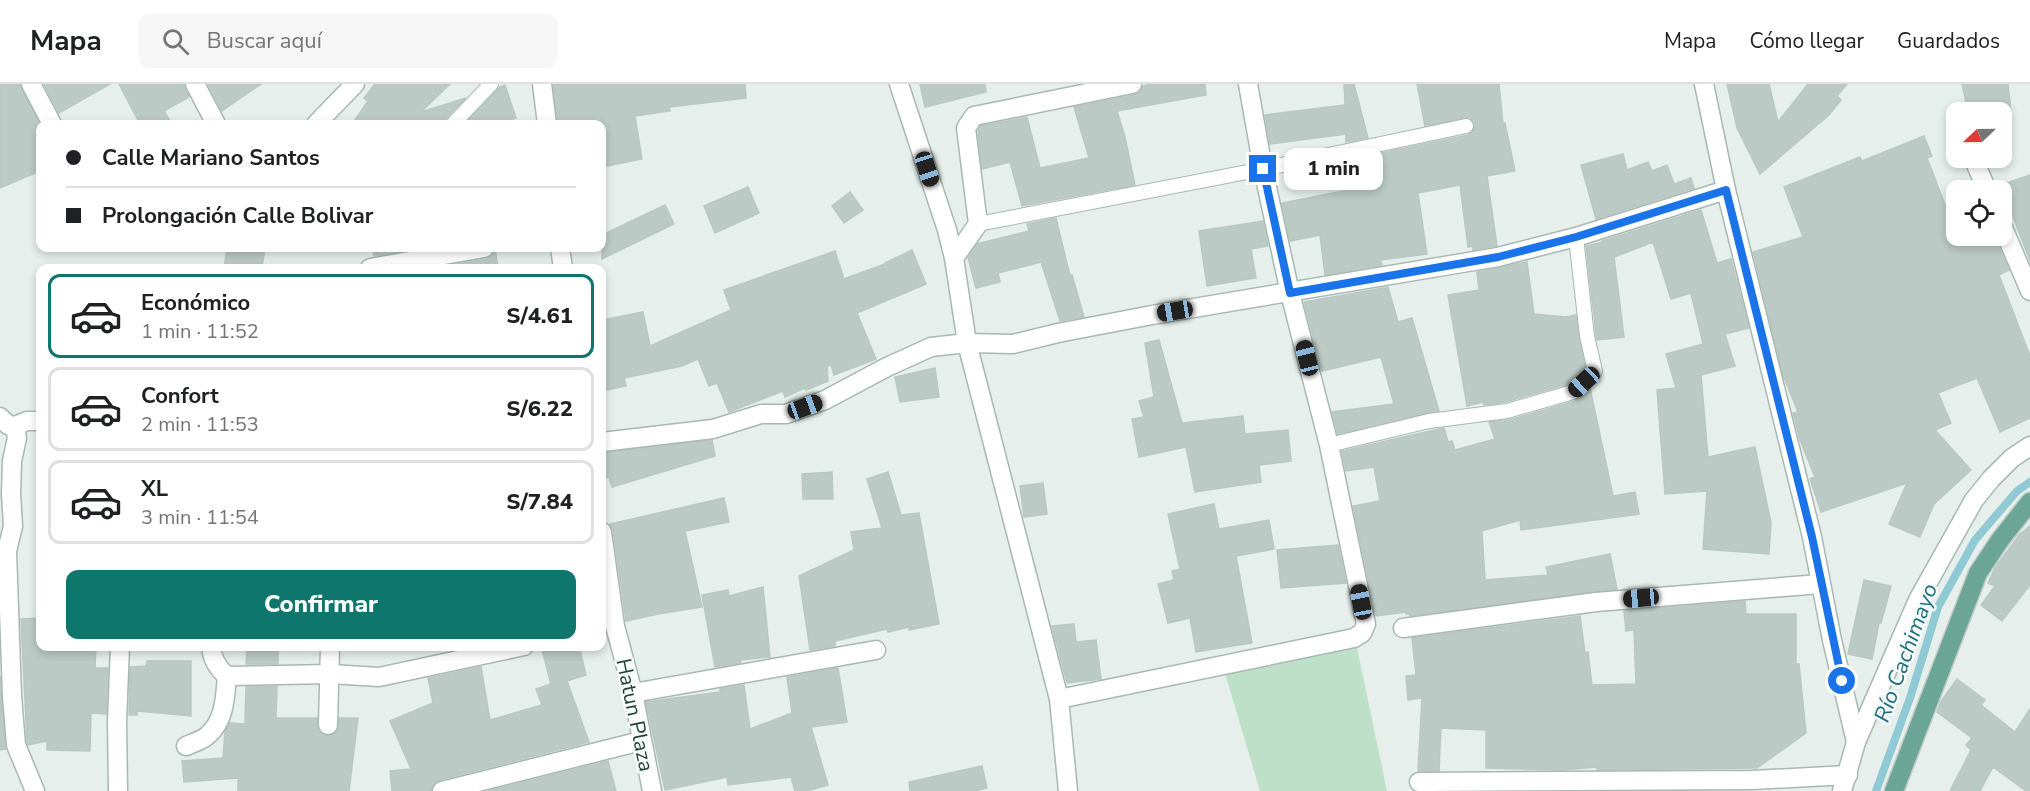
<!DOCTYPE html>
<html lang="es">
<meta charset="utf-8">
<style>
:root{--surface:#fff;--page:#f6f6f6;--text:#202124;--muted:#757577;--line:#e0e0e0;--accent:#0f766e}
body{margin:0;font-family:"Nunito Sans",sans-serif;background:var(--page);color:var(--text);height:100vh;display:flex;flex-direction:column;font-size:22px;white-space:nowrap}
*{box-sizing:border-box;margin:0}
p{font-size:20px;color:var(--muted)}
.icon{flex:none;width:33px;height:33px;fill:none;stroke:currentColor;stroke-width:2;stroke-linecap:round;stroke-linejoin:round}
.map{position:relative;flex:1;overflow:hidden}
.side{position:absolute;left:36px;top:180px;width:570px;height:387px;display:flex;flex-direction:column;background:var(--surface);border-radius:12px;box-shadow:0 3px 9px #0003}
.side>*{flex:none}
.guide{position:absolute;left:36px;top:36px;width:570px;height:132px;border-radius:12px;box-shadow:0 3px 9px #0003;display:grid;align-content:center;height:132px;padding:0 30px;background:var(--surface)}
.needle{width:39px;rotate:248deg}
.tools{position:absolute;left:1946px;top:18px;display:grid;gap:12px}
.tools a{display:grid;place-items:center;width:66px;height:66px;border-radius:12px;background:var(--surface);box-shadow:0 3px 9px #0003;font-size:30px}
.end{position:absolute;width:27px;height:27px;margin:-14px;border:8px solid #1a73e8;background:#fff;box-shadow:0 0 0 3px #fff}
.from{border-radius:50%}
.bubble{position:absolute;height:42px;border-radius:12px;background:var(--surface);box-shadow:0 3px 9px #0003;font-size:20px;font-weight:800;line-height:42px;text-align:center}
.car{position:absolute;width:18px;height:36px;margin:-18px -9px;border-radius:8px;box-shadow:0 0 4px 2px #0007;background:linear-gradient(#222 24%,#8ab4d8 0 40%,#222 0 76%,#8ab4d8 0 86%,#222 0)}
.guide b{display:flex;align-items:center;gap:21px;height:57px;font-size:22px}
.guide b+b{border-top:2px solid var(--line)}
.guide i{width:15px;height:15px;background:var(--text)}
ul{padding:10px 0 0;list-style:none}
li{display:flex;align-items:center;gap:18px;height:84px;margin:0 12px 9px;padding:0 18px;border:3px solid var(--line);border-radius:12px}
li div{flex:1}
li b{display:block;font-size:22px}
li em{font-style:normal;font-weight:800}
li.selected{border-color:var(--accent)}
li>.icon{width:54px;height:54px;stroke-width:1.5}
.primary-button{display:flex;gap:12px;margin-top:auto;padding:12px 30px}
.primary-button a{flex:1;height:69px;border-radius:12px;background:var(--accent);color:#fff;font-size:24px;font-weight:800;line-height:69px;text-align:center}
header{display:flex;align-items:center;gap:36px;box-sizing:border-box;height:84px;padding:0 30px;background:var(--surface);border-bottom:2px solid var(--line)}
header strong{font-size:28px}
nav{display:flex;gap:33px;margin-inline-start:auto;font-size:21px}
.search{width:420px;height:54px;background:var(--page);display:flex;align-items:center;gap:15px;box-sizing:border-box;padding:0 21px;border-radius:12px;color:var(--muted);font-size:22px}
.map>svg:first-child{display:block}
.green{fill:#bfe0c8}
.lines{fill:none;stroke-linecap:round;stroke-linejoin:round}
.stream{stroke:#8ec9d4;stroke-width:8}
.building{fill:#bbcac4;stroke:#b8c9c2;stroke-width:1.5}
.lane-casing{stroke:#a8b8b2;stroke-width:16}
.street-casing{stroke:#a8b8b2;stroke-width:21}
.primary-casing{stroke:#c2cac8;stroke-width:21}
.lane{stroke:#fff;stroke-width:14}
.street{stroke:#fff;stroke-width:18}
.primary{stroke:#6aa596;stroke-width:18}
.route{stroke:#1a73e8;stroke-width:8}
.labels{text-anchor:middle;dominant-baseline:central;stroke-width:5;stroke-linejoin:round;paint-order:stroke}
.street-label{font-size:21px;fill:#24423a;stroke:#f7fbf9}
.water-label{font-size:22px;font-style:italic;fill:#1c6f80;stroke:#f7fbf9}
</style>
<header>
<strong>Mapa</strong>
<div class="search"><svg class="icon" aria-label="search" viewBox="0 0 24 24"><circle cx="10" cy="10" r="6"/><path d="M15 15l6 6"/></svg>Buscar aquí</div>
<nav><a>Mapa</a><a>Cómo llegar</a><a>Guardados</a></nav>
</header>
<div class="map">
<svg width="2030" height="707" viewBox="0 0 2030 707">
<rect width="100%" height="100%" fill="#e6efeb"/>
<!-- green -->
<path class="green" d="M1356 559 1387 707H1260L1224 586Z"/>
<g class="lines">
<!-- stream -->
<path class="stream" d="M1876 707 1910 614 1938 523 1975 456 2017 407 2030 398"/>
</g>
<!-- building -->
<g class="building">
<path d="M0 0H20L40 42V87L0 104Z"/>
<path d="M44 0H110L59 29Z"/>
<path d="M119 0H184L189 13 164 27 172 40H140Z"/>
<path d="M208 0H261L222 27Z"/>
<path d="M375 0H450L421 28 466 14 446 34 444 40H352L368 17 364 14Z"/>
<path d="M553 0H745L746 14 669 23 670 27 635 32 642 75 602 83V40H558Z"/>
<path d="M920 0H985L986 8 925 23Z"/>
<path d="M1152 0H1205L1206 11 1117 27 1125 53 1135 101 1022 122 1010 78 982 85 978 47 981 42 1027 33 1040 84 1089 74 1074 23 1134 11 1140 8 1143 2Z"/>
<path d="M1344 0H1354L1368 54 1346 58V50L1270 60 1265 31 1345 21Z"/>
<path d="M1417 0H1499L1503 40 1505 39 1515 87 1487 92 1497 162 1473 166V162L1468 163 1460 101 1418 109 1427 170 1380 176 1382 181 1325 191 1320 151 1290 157 1282 119 1348 106 1347 76 1468 51 1474 45 1473 36 1468 33 1425 42Z"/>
<path d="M1727 0H1769L1778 38 1808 0H1847L1837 12 1841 16 1829 31 1760 90 1737 44Z"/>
<path d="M1962 0H2008L2011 28H1968Z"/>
<path d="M505 1 516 34 495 40H465L500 3Z"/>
<path d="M1924 52 1932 72 1927 74 1949 131 1956 128V152H1994L2009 186 1999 191 2030 272V334L2000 348 1977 294 1938 309 1951 339 1935 346 1971 386 1934 420 1920 453 1889 440 1907 399 1821 428 1810 395 1815 393 1800 356 1793 329 1798 328 1783 291 1753 168 1803 153 1784 103 1860 73 1862 77Z"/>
<path d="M1623 70 1627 86 1648 78 1652 87 1667 81 1674 100 1691 94 1694 104 1596 135 1581 81Z"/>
<path d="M2030 91V177L2001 101Z"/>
<path d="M748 103 759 129 715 149 704 122Z"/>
<path d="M850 108 863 126 844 139 832 122Z"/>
<path d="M665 121 674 140 602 175V151Z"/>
<path d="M1701 126 1717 179 1731 175 1749 244 1725 250 1735 282 1701 291 1708 373 1755 363 1771 439 1769 470 1703 465 1707 407 1665 410 1657 306 1676 304 1666 270 1703 260 1691 209 1671 215 1653 158 1614 173 1624 253 1597 256 1596 250 1586 162 1603 158 1602 157Z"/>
<path d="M1056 134 1070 192 1072 191 1084 233 1060 237 1041 178 998 189 1000 198 976 204 968 174 977 160 1029 147 1027 140Z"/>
<path d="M1263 137 1268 162 1251 165 1256 194 1207 202 1199 147Z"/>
<path d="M227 164H265L262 184H224Z"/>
<path d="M373 164H422L374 172Z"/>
<path d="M495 164 498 184H432L487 175 492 172Z"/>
<path d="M912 166 926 200 857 229 876 275 834 291 831 281 827 282 828 297 806 306 805 304 785 313 783 307 729 328 717 299 709 302 698 275 682 282 624 294 626 302 602 307V236L643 228 650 262 731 226 724 206 835 167 844 195 885 180V179Z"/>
<path d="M1527 178 1534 230 1566 233 1576 231 1585 284 1568 300 1505 318 1484 321 1483 318 1467 322 1448 211 1479 206 1477 188Z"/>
<path d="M1388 203 1398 238 1412 234 1439 327 1338 350 1332 328 1394 320 1381 273 1322 287 1304 218Z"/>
<path d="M1159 256 1182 339 1243 332 1245 350 1288 346 1291 377 1259 381 1261 398 1195 408 1186 363 1139 373 1132 335 1144 333 1139 317 1154 313 1145 259Z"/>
<path d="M935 284 939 313 900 318 895 293Z"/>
<path d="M1590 304 1613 412 1635 408 1639 430 1521 446 1520 436 1482 447 1485 496 1548 491 1546 483 1610 470 1617 505 1410 532 1409 530H1406V528L1376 532 1353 422 1380 417 1374 383 1346 387 1342 367 1444 344 1448 358 1452 357 1455 366 1495 355 1489 338 1509 336 1575 317Z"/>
<path d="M712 356 715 372 612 403 609 393 604 394 602 383V369Z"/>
<path d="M832 388 833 415H803L802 390Z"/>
<path d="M888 388 901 431 919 429 939 540 909 546V543L888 548 887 545 835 557V562L810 566 799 492 854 466 851 448 882 444 867 395Z"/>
<path d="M1043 399 1047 430 1024 433 1020 402Z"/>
<path d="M724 414 729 438 685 447 702 523 658 530 626 537 613 446 610 440Z"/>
<path d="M1214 420 1219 445 1269 436 1274 465 1236 472 1252 559 1196 568 1190 534 1168 539 1158 500 1174 496 1172 487 1180 485 1168 430Z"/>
<path d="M2030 442V501L2002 537 1981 521 1995 502 1988 499 1995 484 2019 451Z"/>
<path d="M1338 461 1346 499 1281 504 1277 466Z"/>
<path d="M1864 496 1891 502 1881 539H1879L1872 575 1848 570Z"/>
<path d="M763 503 770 573 740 576 741 579 715 583 702 511 728 506 729 512Z"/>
<path d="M1745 517 1746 530H1796V580H1799L1806 649 1757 684 1597 686V683L1562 686 1486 684V646L1441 644 1439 687H1418L1422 614 1408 616 1406 592 1416 591 1412 554 1580 532 1585 569 1588 568 1592 601 1636 600 1634 546 1626 547 1624 527Z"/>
<path d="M40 534V562H96L95 584H108L106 630 91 629 90 667 47 666V657L28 661 27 658 21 535Z"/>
<path d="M1074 540 1076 558 1096 556 1101 595 1067 599 1052 542Z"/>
<path d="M247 562H278V580H246Z"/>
<path d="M541 562H579L586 591 567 597 589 658 439 696 434 699 431 707H392L390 687 411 685 390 637 433 619 428 594 481 583 490 636 542 621 536 605 551 600Z"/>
<path d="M147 577H191V632L137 627V631H129L130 583 146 582Z"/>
<path d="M838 584 847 638 811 643 828 701 807 707H795L791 693 728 701 727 693 665 706 646 618 720 608V605L744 601 750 645 792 629 787 593Z"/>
<path d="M0 592 6 665 0 666Z"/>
<path d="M1957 595 1985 616 1981 621 2015 648 2030 625V707H2026L1993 683 1980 707H1950L1971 666 1966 661 1972 654 1937 628 1941 617Z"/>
<path d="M277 602 276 634H317L318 647 323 651 328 652 337 647 339 634H358L349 707H238V694L184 698 182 677 223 674 225 648 230 639 245 640 246 603Z"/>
<path d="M608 677 616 707H488Z"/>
<path d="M982 682 987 704 975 707H910L909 698Z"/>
</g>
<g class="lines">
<defs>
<g id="lane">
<path d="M453 40 491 0"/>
<path d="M978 140 1263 85 1466 42"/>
<path d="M1329 361 1429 337 1507 327 1573 308 1595 287 1587 252 1576 153"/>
</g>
<g id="street">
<path d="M31 0 52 40"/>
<path d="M195 0 216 40"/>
<path d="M542 0 547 40"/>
<path d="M899 0 947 146 954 174 967 259 1059 615 1068 707"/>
<path d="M1704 0 1726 106 1812 453 1832 556 1856 658"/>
<path d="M316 40 355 0"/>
<path d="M1973 74 1987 106"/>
<path d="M2001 139 2030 207"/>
<path d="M560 164 563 184"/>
<path d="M954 174 978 140 966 44 974 32 1132 0"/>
<path d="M370 184 484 164"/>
<path d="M0 333 8 341 15 342 17 354 12 377 11 410 13 442 7 467 12 612 16 661 35 707"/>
<path d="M15 342 27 337H40"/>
<path d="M602 358 713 345 761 330H786L825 316 887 283 931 263 967 259 1013 260 1058 249 1152 231 1498 173 1576 153 1726 106"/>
<path d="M602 448 615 542 633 609 652 707"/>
<path d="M1403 544 1596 518 1820 500"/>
<path d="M211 562C212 575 217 584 227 592L330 590 379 593 524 562"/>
<path d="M633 609 876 566"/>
<path d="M1059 615 1354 554 1362 549 1366 540 1329 361 1290 209 1263 85 1248 0"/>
<path d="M328 641 330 562"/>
<path d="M186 662C193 659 203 656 208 651 225 636 225 613 227 592"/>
<path d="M1419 698 1752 696 1848 691"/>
<path d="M118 707 117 637 120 562"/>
<path d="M442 707 641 657"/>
<path d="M1842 707 1856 658 1918 516 1974 416 1991 395 2012 374 2030 362"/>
</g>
<path id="primary" d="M1894 707 1978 489 2000 456 2030 418"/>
</defs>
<!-- lane casing -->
<use href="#lane" class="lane-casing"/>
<!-- street casing -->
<use href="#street" class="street-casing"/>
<!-- primary casing -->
<use href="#primary" class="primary-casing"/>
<!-- lane -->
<use href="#lane" class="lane"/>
<!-- street -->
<use href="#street" class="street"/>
<!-- primary -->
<use href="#primary" class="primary"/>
</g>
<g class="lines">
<!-- route -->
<path class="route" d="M1263 85 1290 209 1498 173 1576 153 1726 106 1812 453 1842 597"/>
</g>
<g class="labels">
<!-- street labels -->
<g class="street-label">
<text transform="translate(635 631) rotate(78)">Hatun Plaza</text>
</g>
<!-- water labels -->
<g class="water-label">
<text transform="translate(1906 569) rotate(-70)">Río Cachimayo</text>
</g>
</g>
</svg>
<div class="tools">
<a><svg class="needle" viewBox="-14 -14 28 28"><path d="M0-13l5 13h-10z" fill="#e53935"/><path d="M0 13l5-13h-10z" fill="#757577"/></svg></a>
<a><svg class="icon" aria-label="locate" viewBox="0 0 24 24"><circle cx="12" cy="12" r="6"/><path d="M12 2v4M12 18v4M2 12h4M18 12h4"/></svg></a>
</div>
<i class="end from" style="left:1842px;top:597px"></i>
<i class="end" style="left:1263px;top:85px"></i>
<div class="bubble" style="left:1284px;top:64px;width:99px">1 min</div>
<i class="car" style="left:927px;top:85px;rotate:162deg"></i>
<i class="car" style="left:1175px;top:227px;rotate:261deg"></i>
<i class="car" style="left:1307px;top:274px;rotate:346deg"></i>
<i class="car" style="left:1584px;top:298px;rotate:227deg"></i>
<i class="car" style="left:805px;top:323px;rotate:70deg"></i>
<i class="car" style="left:1641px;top:514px;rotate:265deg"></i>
<i class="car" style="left:1361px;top:518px;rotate:349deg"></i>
<div class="guide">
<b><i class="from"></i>Calle Mariano Santos</b>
<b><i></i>Prolongación Calle Bolivar</b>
</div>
<section class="side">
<ul>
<li class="selected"><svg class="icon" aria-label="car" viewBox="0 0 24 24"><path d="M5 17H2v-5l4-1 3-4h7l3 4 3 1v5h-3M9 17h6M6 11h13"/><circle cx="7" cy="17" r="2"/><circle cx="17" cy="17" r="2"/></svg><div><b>Económico</b><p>1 min · 11:52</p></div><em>S/4.61</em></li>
<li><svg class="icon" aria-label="car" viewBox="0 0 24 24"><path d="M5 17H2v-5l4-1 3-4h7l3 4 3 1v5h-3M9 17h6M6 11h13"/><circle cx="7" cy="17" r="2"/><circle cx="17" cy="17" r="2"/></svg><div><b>Confort</b><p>2 min · 11:53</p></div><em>S/6.22</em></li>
<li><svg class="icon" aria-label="car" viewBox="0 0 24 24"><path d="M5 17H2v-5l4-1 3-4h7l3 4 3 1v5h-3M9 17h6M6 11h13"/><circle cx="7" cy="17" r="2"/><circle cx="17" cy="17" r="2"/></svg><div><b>XL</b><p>3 min · 11:54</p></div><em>S/7.84</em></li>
</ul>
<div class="primary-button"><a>Confirmar</a></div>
</section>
</div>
